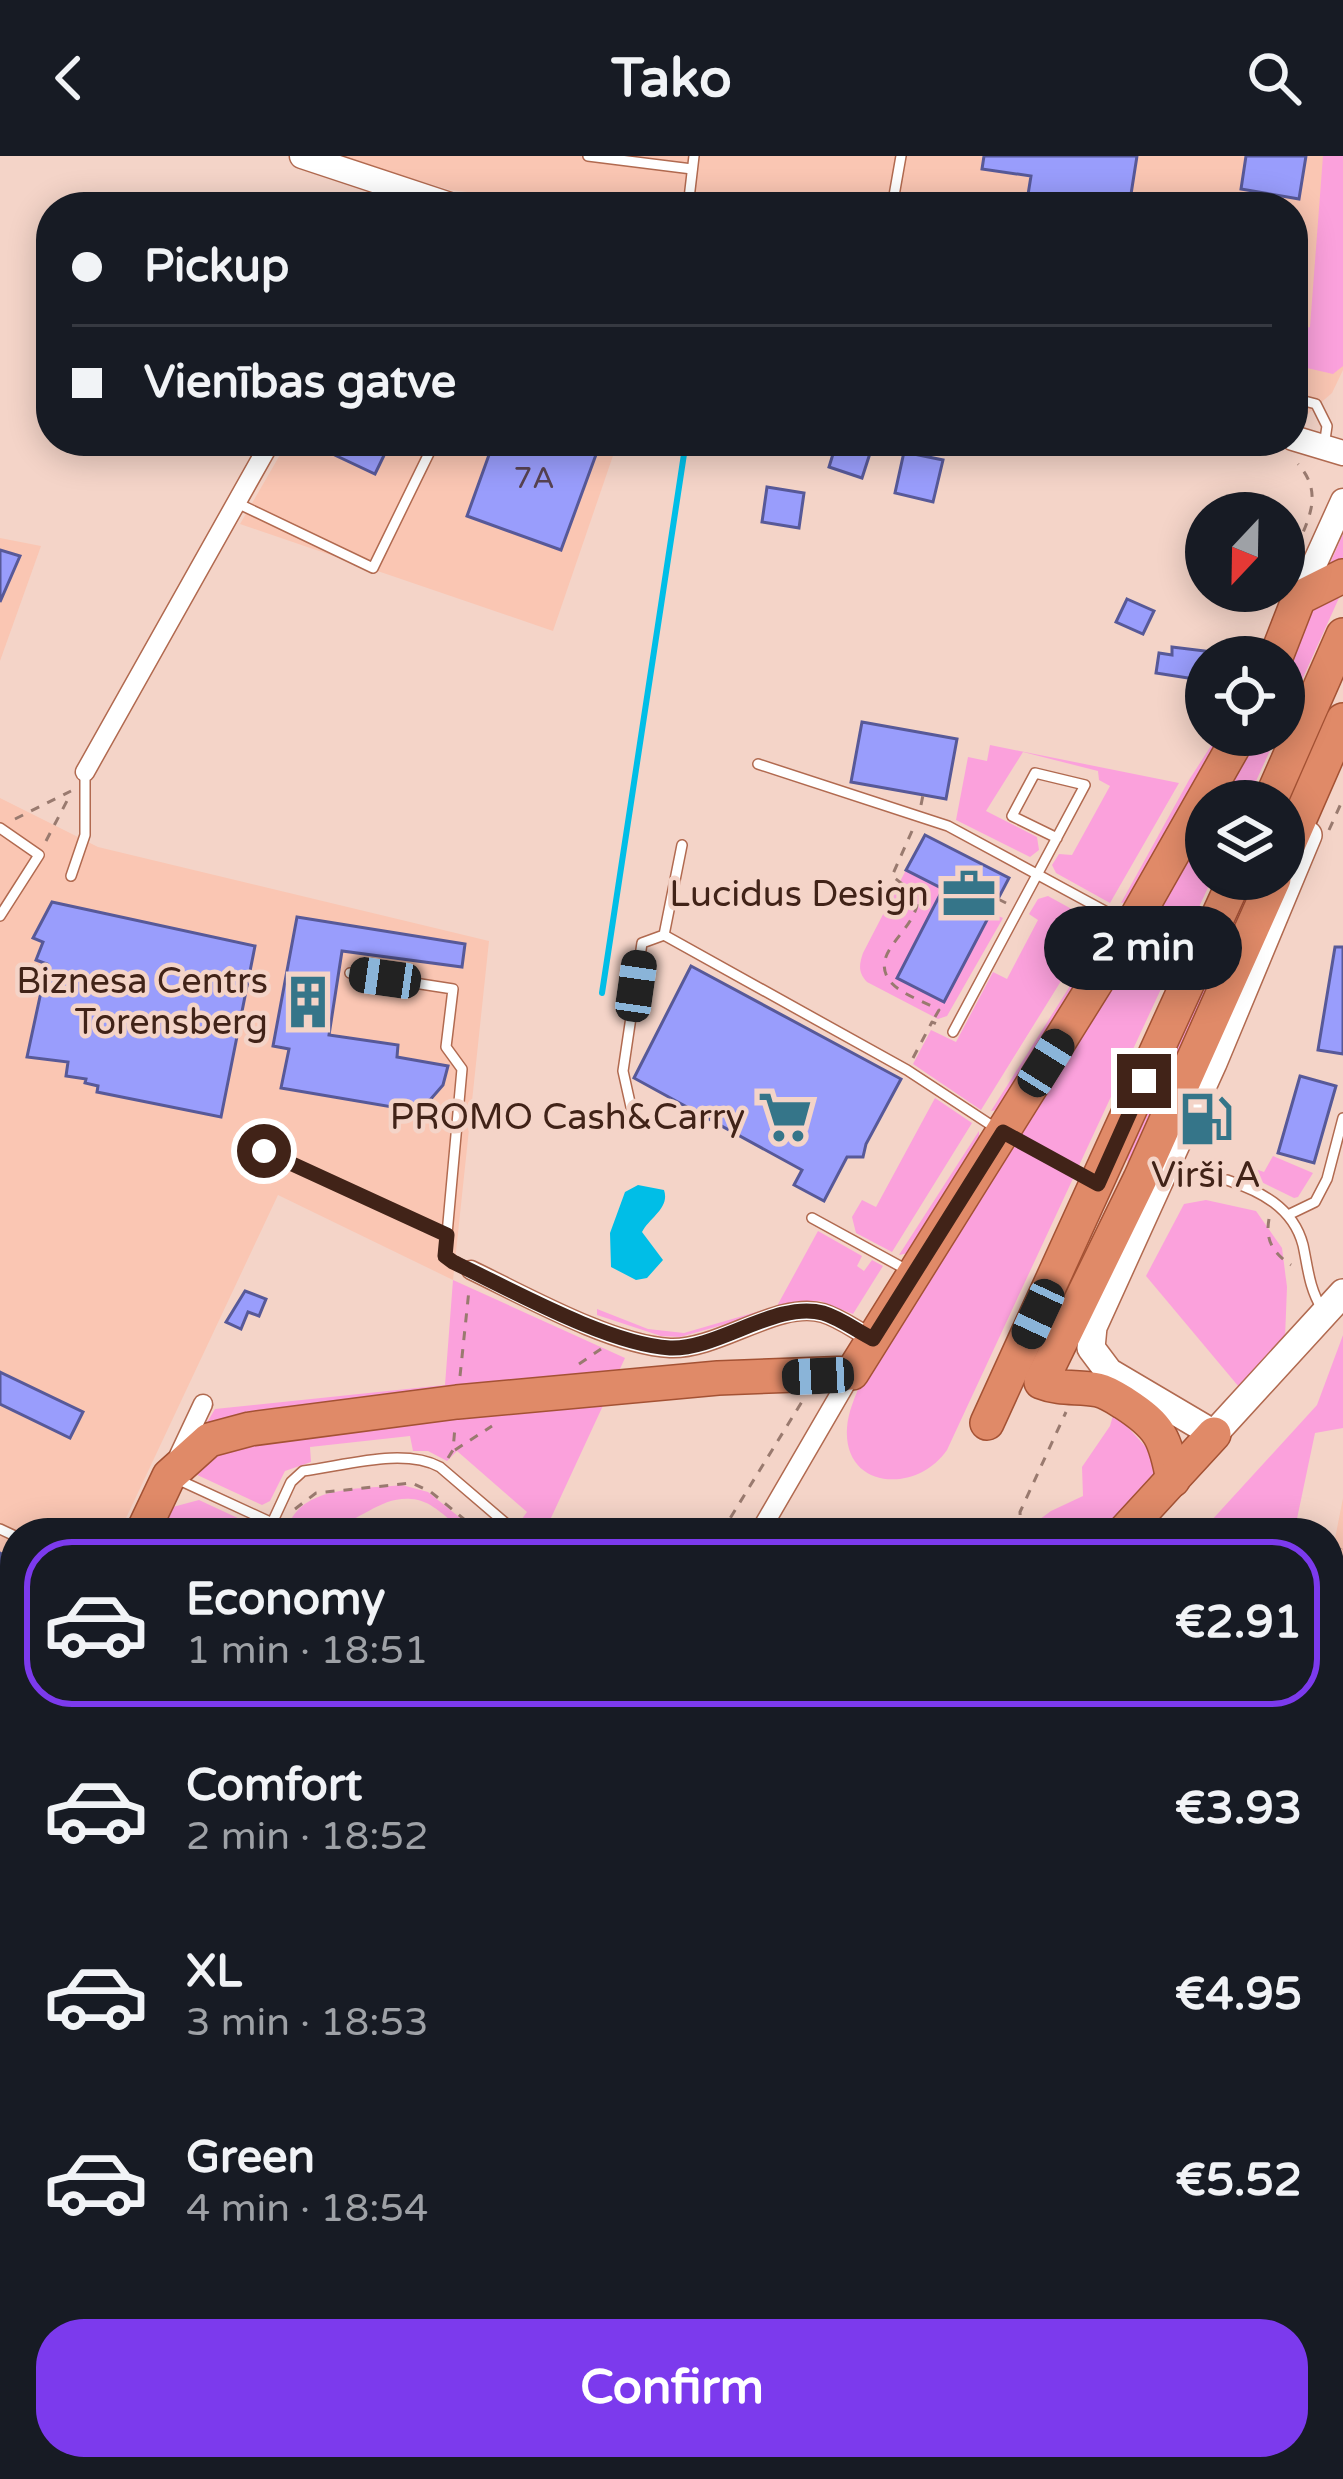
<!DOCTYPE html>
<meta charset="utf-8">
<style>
:root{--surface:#171b24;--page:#20242c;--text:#f1f3f6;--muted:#9ea1a6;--line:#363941;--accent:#7c3aed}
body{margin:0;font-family:"Varela Round",sans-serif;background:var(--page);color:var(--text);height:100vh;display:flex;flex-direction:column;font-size:45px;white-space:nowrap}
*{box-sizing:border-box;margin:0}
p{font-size:39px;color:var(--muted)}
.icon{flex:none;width:66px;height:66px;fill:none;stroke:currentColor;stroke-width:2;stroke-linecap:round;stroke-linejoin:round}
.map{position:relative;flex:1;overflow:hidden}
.drawer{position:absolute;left:0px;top:1362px;width:1344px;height:963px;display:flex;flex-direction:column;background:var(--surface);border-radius:48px 48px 0 0;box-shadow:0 6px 30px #0003}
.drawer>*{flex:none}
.hud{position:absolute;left:36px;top:36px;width:1272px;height:264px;border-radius:48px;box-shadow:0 6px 30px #0003;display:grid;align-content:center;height:264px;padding:0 36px;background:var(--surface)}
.needle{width:78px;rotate:202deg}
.fabs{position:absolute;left:1185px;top:336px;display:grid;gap:24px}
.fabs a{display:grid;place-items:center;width:120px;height:120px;border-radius:50%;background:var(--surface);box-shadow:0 6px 30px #0003;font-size:60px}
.end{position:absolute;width:54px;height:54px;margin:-27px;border:15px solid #412318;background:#fff;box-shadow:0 0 0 6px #fff}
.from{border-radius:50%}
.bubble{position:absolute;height:84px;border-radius:42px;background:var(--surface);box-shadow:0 6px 30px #0003;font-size:39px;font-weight:700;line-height:84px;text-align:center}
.car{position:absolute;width:36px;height:72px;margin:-36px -18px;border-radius:15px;box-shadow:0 0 9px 3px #0007;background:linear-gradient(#222 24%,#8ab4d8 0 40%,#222 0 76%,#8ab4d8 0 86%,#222 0)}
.hud b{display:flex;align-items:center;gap:42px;height:114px;font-size:45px}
.hud b+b{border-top:3px solid var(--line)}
.hud i{width:30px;height:30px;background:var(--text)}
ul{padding:21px 0 0;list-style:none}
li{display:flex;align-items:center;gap:36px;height:168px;margin:0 24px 18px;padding:0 12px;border:6px solid transparent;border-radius:48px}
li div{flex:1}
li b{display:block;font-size:45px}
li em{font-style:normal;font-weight:700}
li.selected{border-color:var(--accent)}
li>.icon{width:108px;height:108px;stroke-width:1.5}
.cta{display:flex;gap:24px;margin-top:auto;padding:24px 36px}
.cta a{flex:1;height:138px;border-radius:48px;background:var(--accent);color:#fff;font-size:48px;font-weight:700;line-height:138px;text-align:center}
header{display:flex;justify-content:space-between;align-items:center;height:156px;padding:0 36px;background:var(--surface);font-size:54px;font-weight:700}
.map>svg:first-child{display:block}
.built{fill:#fac6b3}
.green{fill:#fba1dc}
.water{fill:#00bee7}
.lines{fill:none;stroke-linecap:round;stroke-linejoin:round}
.stream{stroke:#00bee7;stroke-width:6}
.building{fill:#999dfc;stroke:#575998;stroke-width:3}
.service-casing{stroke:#b16a50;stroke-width:12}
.minor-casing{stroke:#b16a50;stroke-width:21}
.tertiary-casing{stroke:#b16a50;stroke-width:27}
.secondary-casing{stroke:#b16a50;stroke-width:30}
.trunk-casing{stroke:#a45234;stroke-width:36}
.path{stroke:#997a6f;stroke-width:3;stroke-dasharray:9 9;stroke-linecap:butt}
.service{stroke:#fff;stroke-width:9}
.minor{stroke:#fff;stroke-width:18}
.tertiary{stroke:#fff;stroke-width:24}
.secondary{stroke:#fff;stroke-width:27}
.trunk{stroke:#e08a68;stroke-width:33}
.rail{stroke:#614237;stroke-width:6;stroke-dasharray:24 12;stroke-linecap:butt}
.route{stroke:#412318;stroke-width:15}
.labels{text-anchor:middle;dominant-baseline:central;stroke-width:9;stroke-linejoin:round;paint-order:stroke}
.number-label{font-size:30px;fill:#574251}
.poi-label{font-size:36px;fill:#412318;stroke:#f4d4c8;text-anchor:end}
</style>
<header><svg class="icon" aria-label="back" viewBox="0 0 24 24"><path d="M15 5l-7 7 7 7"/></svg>Tako<svg class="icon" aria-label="search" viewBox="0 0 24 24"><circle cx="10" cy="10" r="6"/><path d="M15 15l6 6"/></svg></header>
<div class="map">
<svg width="1343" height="2323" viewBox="0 0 1343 2323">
<rect width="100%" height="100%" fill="#f4d4c8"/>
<!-- built -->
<g class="built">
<path d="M338 0H1343V214L1332 237 1302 263 1293 262V51H570L563 47 450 34Z"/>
<path d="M288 285H618L553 475 240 368Z"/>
<path d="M0 382 41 390 0 505Z"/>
<path d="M0 642 98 691 489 785 453 1124 278 1039 119 1377H15V1606L0 1641Z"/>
<path d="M1343 1342V1528L1329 1600V1413Z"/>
</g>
<!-- green -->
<g class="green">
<path d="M1323 0H1343V210L1333 218 1307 212 1301 196 1306 172 1310 171Z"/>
<path d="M1343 378V433L1284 564V511Z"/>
<path d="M1218 579H1225L1128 746 1121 747 1189 624Z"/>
<path d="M1251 579H1277L1247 645H1217Z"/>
<path d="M990 589 1179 627 1110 747 1056 717 1052 709 1059 698 1072 699 1110 630 1099 624 1098 615 1023 596 986 655 1037 681 1039 694 1030 701 956 664 968 601 987 605Z"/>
<path d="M1206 663V723H1212L947 1294C917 1338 843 1334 847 1272 848 1256 855 1241 861 1226Z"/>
<path d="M906 714 943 733 897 822 943 846 991 757 1003 762 947 860 938 863 867 826C858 816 859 809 863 797Z"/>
<path d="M1247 723H1264L1129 1017 1126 992Z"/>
<path d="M1048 740 1097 767 981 954 913 908 931 874 956 886 993 816 1007 823 1038 764 1029 758 1038 743Z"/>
<path d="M1106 773 1107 778 997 954 991 955Z"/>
<path d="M935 942 972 967 892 1096 856 1077 852 1061 862 1044 876 1051Z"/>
<path d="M979 975V987L909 1097 899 1099Z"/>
<path d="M1273 1000 1313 1017 1298 1041 1294 1042 1245 1018 1243 1009 1264 1016Z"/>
<path d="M1206 1044 1256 1055 1282 1092 1287 1131 1285 1182 1239 1231 1146 1120 1184 1048Z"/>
<path d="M818 1075 862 1100 857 1110 864 1115 872 1104 883 1110 853 1158 820 1145 804 1146 680 1181 661 1180 597 1159V1153L648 1173 684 1177 777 1150Z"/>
<path d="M453 1124 625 1202 544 1377H527L519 1367 527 1356 457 1295 447 1305 428 1295H413L410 1280 310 1291 311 1306 285 1315 270 1345 262 1349 193 1317 190 1295 215 1253 445 1229Z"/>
<path d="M1343 1179V1272L1315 1277 1294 1377H1200L1317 1249Z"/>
<path d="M1114 1256 1164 1311 1104 1377H1030L1028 1372 1051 1355 1083 1340 1082 1311 1110 1270Z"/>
<path d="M402 1329 428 1336 479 1377C453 1377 439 1344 411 1343 367 1340 351 1388 291 1364 309 1329 367 1333 402 1329Z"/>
<path d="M199 1344 270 1377H238L209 1368 189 1377H152L169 1352Z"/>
<path d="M1343 1897V2318L1325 2310H1329V1948Z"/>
<path d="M591 2310H789L811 2323H581Z"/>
<path d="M1228 2310H1316L1310 2323H1224Z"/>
</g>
<!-- water -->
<path class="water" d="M638 1029 664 1034C670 1052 650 1061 642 1076L663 1104 647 1122 636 1124 611 1111 610 1077 625 1036Z"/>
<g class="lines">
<!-- stream -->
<g class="stream">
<path d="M602 837 686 285"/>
<path d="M1329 1664 1343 1599"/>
<path d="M1329 1908 1343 1898"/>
<path d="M1097 2323 1102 2310"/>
<path d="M1159 2323 1164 2310"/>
<path d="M1208 2323 1212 2310"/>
</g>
</g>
<!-- building -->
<g class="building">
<path d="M984 0H1137L1129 51H1026L1031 20 982 13Z"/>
<path d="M1246 0H1306L1299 43 1241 33Z"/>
<path d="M305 285H391L375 318Z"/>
<path d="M494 285H601L561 394 467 360Z"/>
<path d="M837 285H874L862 322 829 311Z"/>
<path d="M904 296 943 304 933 346 895 337Z"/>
<path d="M767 331 804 337 799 372 762 366Z"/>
<path d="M0 394 20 400 0 446Z"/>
<path d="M1127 443 1154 455 1143 478 1116 466Z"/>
<path d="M1172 491 1205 495 1201 524 1156 517 1159 497 1172 499Z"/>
<path d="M862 566 957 583 946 643 851 626Z"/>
<path d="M925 679 1009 722 944 846 897 822 943 733 906 714Z"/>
<path d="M52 746 255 790 221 961 97 936 98 930 85 927 86 923 66 920 68 906 27 901 47 808 36 804 43 786 33 782Z"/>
<path d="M297 761 465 788 462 811 342 795 329 879 398 889 397 901 448 910 443 929 430 944 404 953 281 932 289 893 273 890Z"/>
<path d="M1335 791H1343V898L1318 894Z"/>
<path d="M691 810 901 923 866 988 863 1001H847L824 1045 794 1029 802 1014 634 922Z"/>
<path d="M1300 920 1336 930 1314 1007 1278 997Z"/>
<path d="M245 1135 266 1143 259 1160 248 1156 241 1173 226 1166Z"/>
<path d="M0 1216 83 1256 70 1282 0 1248Z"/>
<path d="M0 1397 15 1404V1420L0 1452Z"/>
<path d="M0 1539 15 1545V1587L0 1619Z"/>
</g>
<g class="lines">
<defs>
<g id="service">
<path d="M588 0 692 13"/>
<path d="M688 51 694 0"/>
<path d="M892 51 901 0"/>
<path d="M1293 242 1316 248 1327 270 1324 290"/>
<path d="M237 347 373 412 435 285"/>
<path d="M758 608 948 670 1127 767"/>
<path d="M0 672 39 699 0 760"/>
<path d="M71 720 85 679V616"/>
<path d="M664 779 907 914 997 973"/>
<path d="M350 817 453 833 446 891 462 913 445 1100 471 1114"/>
<path d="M953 876 1085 629 1035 617 1012 660 1057 682"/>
<path d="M631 951 623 915 642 787 664 779 682 689"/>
<path d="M1011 981 1092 1024"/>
<path d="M264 995 447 1079"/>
<path d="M1227 1024C1260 1035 1293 1051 1303 1089 1308 1112 1309 1132 1322 1153"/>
<path d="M1288 1059 1315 1046 1327 1023 1343 962"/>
<path d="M812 1062 907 1114"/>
<path d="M179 1324 294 1377"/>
<path d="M272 1367 291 1326 303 1315C344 1310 403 1291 440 1311L517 1377"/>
<path d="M0 1373 15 1380"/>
<path d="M418 1377H421"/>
<path d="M0 1510 15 1476"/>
<path d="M472 2310 473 2323"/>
</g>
<g id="minor">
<path d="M85 616 271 285"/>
<path d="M471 1114C525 1140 612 1189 670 1192 719 1194 778 1144 823 1157 840 1162 857 1175 873 1183"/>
<path d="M179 1299 203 1248"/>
<path d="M759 1377 852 1217"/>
<path d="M0 1737 15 1743"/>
<path d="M1329 1818 1343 1754"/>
<path d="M1329 1864 1343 1868"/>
<path d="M0 1966 15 1973"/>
<path d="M804 2310 827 2323"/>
<path d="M188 2323 196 2310"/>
<path d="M1195 2323 1198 2310"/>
</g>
<g id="tertiary">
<path d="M302 0 456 51"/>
<path d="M1293 282 1343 297"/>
<path d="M1299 442 1343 345"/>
</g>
<path id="secondary" d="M1308 679 1213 907 1093 1171 1091 1192 1109 1216 1214 1278 1343 1137"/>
<g id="trunk">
<path d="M1276 501 1299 442 1343 420"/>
<path d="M1270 645 1343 479"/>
<path d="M1284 699 1343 564"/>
<path d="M987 1267 1235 723"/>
<path d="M1173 1324C1165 1282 1161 1271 1124 1247 1116 1242 1107 1236 1098 1234 1078 1230 1061 1234 1041 1226L1140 1023 1274 723"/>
<path d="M142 1377 169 1320 209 1284 250 1273 457 1246 718 1222 852 1217 1132 769 1240 579"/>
<path d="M1123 1377 1214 1278"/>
<path d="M0 1680 15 1650"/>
<path d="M225 2323 232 2310"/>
</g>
</defs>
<!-- service casing -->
<use href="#service" class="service-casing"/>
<!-- minor casing -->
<use href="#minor" class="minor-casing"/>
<!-- tertiary casing -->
<use href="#tertiary" class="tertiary-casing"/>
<!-- secondary casing -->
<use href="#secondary" class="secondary-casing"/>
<!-- trunk casing -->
<use href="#trunk" class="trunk-casing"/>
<!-- path -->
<g class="path">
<path d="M304 297 310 285"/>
<path d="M1296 392C1310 361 1323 336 1298 308"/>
<path d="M921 649 923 639"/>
<path d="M15 663 71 635"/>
<path d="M1329 674 1343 643"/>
<path d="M912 675 892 720 918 740C919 774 869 794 889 824 898 837 925 846 939 854L932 866"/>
<path d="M46 685 69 641"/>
<path d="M998 743 1008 748"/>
<path d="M913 902 932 866 941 870"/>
<path d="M1269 1063C1265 1084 1273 1097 1291 1109"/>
<path d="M579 1208 601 1193"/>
<path d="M460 1220 469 1134"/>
<path d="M455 1294 492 1270"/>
<path d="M448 1302 453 1294 455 1271"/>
<path d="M295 1353 316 1337 412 1327 431 1336 481 1377"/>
<path d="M721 1377 803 1244"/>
<path d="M1021 1377 1020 1356 1066 1256"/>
<path d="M8 1718 15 1703"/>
<path d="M1329 1734 1343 1663"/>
<path d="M0 1775 1 1776"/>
<path d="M0 1800 15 1805"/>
<path d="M0 2165 15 2179"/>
<path d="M0 2256 15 2269"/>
<path d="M0 2282 15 2295"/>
<path d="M63 2310 77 2323"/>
<path d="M90 2310 95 2323"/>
<path d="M164 2323 171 2310"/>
<path d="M298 2323 310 2310"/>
</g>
<!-- service -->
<use href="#service" class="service"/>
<!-- minor -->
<use href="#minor" class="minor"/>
<!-- tertiary -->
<use href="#tertiary" class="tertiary"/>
<!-- secondary -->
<use href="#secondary" class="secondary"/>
<!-- trunk -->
<use href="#trunk" class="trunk"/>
<!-- rail -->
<g class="rail">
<path d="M1329 1464 1343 1393"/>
<path d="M1329 1545 1343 1473"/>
<path d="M1115 2323 1120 2310"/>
</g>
</g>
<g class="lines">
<!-- route -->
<path class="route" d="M264 995 447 1079 445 1100 453 1106C512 1134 607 1188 670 1192 718 1194 777 1144 823 1157 840 1162 857 1175 873 1183L1003 976 1098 1028 1144 925"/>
</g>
<!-- icons -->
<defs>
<symbol id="office-bare" viewBox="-9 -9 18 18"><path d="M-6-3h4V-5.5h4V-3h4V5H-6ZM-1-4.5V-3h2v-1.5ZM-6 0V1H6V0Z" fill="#357589" stroke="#f4d4c8" stroke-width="2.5" paint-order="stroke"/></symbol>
<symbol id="building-bare" viewBox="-9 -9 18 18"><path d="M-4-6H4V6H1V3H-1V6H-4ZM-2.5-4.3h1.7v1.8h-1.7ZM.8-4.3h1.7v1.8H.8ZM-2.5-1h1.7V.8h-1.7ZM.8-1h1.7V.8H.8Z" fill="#357589" stroke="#f4d4c8" stroke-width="2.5" paint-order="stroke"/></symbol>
<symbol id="supermarket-bare" viewBox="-9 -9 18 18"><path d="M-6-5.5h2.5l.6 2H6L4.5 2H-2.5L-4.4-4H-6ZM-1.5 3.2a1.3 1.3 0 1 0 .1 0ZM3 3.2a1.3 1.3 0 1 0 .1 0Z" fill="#357589" stroke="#f4d4c8" stroke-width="2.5" paint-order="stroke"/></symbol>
<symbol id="fuel-bare" viewBox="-9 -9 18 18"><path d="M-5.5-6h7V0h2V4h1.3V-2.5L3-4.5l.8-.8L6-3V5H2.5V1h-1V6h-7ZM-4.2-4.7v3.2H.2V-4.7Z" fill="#357589" stroke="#f4d4c8" stroke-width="2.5" paint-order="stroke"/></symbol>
</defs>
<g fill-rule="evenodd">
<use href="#office-bare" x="931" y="700" width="76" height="76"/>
<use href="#building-bare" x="270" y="808" width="76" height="76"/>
<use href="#supermarket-bare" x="747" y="923" width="76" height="76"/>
<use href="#fuel-bare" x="1168" y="925" width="76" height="76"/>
</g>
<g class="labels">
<!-- number labels -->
<g class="number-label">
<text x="534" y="322">7A</text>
</g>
<!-- poi labels -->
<g class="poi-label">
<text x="929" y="738">Lucidus Design</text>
<text x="268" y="825">Biznesa Centrs<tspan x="268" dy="41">Torensberg</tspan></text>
<text x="745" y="961">PROMO Cash&amp;Carry</text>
<text x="1206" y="1019" text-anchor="middle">Virši A</text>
</g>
</g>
</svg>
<div class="fabs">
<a><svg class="needle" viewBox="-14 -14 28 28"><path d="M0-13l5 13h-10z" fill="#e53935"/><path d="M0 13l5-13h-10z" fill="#9ea1a6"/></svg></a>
<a><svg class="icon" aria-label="locate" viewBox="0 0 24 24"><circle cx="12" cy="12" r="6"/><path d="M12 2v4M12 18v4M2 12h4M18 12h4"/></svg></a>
<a><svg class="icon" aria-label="layers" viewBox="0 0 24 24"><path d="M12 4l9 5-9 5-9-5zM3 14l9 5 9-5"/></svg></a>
</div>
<i class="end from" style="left:264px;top:995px"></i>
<i class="end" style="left:1144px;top:925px"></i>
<div class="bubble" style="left:1044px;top:750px;width:198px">2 min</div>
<i class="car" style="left:385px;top:822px;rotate:278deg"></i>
<i class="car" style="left:636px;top:830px;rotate:8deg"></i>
<i class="car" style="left:1046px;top:907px;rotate:32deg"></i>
<i class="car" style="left:1038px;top:1158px;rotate:205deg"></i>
<i class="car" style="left:818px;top:1220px;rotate:267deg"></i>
<div class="hud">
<b><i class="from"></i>Pickup</b>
<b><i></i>Vienības gatve</b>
</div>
<section class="drawer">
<ul>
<li class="selected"><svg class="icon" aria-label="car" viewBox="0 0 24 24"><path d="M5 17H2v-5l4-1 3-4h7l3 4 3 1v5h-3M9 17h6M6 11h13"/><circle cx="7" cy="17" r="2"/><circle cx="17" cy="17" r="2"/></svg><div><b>Economy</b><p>1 min · 18:51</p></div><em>€2.91</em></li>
<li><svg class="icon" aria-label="car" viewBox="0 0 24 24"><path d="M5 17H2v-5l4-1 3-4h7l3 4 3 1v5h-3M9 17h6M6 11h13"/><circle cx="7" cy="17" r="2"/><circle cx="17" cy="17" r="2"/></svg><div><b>Comfort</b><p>2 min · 18:52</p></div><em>€3.93</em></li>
<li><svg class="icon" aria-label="car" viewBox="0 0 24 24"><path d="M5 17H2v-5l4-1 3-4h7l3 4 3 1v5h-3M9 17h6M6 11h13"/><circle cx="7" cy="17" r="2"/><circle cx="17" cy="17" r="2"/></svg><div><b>XL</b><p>3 min · 18:53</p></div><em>€4.95</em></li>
<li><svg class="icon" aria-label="car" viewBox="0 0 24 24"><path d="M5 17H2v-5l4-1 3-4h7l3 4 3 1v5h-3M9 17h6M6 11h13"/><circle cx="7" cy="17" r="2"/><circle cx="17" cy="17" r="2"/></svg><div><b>Green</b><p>4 min · 18:54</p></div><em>€5.52</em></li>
</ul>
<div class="cta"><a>Confirm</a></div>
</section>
</div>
